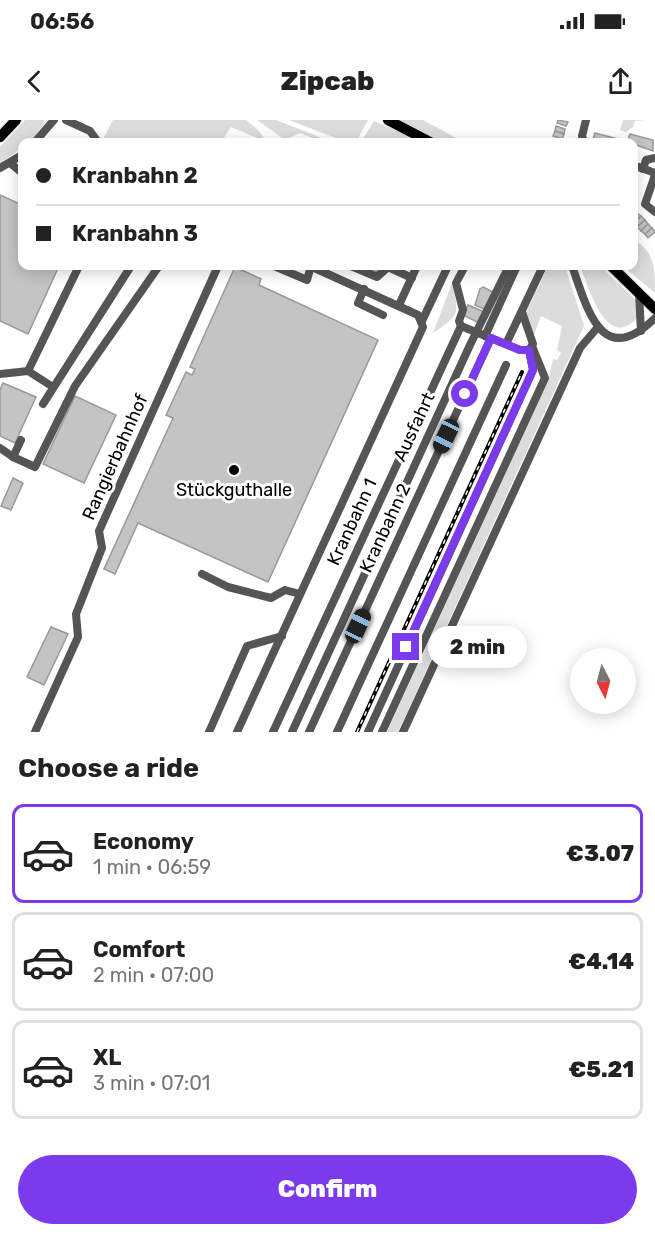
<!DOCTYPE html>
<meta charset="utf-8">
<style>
:root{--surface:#fff;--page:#f2f2f2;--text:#222;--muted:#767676;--line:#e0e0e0;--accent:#7c3aed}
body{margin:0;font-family:Rubik,sans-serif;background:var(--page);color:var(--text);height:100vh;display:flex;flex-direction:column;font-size:22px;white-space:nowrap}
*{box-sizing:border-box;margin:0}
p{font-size:20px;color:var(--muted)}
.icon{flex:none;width:33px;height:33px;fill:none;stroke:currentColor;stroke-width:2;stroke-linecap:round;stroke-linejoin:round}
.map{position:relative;height:612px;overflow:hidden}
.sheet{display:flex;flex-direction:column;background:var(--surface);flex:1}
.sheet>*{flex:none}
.guide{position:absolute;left:18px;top:18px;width:620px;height:132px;border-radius:12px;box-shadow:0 3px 15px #0003;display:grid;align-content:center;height:132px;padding:0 18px;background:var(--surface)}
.needle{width:39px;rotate:174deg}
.controls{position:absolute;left:570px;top:528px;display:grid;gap:12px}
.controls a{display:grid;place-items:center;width:66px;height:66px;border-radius:50%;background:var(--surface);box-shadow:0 3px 15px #0003;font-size:30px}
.end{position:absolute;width:27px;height:27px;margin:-14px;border:8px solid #7c3aed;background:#fff;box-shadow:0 0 0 3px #fff}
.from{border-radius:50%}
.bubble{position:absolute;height:42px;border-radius:21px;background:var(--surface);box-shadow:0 3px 15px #0003;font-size:20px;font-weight:800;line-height:42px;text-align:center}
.car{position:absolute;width:18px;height:36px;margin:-18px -9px;border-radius:8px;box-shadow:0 0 4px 2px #0007;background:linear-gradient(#222 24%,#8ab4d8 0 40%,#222 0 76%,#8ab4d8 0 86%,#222 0)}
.guide b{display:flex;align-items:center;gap:21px;height:57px;font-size:22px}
.guide b+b{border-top:2px solid var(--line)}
.guide i{width:15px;height:15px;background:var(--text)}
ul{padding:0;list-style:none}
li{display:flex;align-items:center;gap:18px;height:99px;margin:0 12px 9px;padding:0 6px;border:3px solid var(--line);border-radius:12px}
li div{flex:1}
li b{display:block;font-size:22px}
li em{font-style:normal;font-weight:800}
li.active{border-color:var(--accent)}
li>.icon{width:54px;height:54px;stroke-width:1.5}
h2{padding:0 18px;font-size:27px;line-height:72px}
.primary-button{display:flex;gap:12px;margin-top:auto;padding:12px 18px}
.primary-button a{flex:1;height:69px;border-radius:36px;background:var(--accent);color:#fff;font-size:24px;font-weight:800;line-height:69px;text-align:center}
.status{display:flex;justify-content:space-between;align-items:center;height:42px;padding:0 30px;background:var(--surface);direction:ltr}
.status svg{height:16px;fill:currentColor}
header{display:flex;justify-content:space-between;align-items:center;height:78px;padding:0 18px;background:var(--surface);font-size:27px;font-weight:800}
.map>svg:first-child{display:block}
.green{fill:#dcdcdc}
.building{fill:#c4c4c4;stroke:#999;stroke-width:1.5}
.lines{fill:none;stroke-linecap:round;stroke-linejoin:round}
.major-casing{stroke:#dbdbdb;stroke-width:12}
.minor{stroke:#555;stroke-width:8}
.major{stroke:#000;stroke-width:10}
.rail-casing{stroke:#000;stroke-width:4}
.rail{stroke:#fff;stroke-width:1.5;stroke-dasharray:4.5;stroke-linecap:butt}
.route{stroke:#7c3aed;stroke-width:8}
.poi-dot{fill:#000;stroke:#fff;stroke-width:2}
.labels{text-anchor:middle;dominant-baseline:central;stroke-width:6;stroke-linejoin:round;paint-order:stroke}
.street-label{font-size:18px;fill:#000;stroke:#fff}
.poi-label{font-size:18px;fill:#000;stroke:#fff}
</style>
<div class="status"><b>06:56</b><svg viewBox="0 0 49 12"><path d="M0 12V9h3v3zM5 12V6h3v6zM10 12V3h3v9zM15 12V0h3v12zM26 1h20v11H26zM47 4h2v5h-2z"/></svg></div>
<header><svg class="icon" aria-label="back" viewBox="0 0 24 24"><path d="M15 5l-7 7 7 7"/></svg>Zipcab<svg class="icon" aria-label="share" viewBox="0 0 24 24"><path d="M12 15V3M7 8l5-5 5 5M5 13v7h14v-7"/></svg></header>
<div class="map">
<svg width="655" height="612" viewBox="0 0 655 612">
<rect width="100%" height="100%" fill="#fff"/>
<!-- green -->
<g class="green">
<path d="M25 0H44L45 3 31 21 22 22V28L0 43V27Z"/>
<path d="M113 0H246L258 10 267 22 231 7 221 22H106L104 17Z"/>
<path d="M257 0H276L332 22H323L300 13 285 20Z"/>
<path d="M289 0H368L356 22H346Z"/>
<path d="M398 0H423L464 22H438Z"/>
<path d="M623 0H647L635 1 633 7 626 12 620 10Z"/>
<path d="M374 1 422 22H361Z"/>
<path d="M633 120C655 130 655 150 655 173L623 146H633Z"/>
<path d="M548 146H565L584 206 398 612H387L548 261 553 239 557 240 561 233 557 230 562 206 541 196 534 215 525 195Z"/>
<path d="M580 146H600L636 180 638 197C606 233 589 167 580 146Z"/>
<path d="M452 163C459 194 461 194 433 213Z"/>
</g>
<!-- building -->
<g class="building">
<path d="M558 0 568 2 566 6 557 3Z"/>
<path d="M556 6 565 9 564 14 555 11Z"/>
<path d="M555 11 564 14 562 19 553 16Z"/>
<path d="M595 13 618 19 620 22H592Z"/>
<path d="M630 14 653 20V31L627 22Z"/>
<path d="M0 75 22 85V146H59L28 214 0 201Z"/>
<path d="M637 93 641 96 634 103 633 97Z"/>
<path d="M641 96 645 100 637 107 634 103Z"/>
<path d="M645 100 648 104 641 111 637 107Z"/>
<path d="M648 104 652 108 645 114 641 111Z"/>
<path d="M652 108 655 112 648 118 645 114Z"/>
<path d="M362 146H379L376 152Z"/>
<path d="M235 147 261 159 259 165 378 220 268 462 138 403 115 454 104 449 173 298 166 295 186 252 192 255 195 249 190 247Z"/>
<path d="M483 167 493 172 486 190 475 185 480 169Z"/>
<path d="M468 185 484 192 479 203 463 195Z"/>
<path d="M3 263 36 277 15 323 0 316V270Z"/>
<path d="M75 276 116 295 84 363 43 344Z"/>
<path d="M13 358 23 363 11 390 1 386Z"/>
<path d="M51 507 68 514 44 565 27 557Z"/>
</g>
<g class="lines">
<defs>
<g id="major">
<path d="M388 0 430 22"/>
<path d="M0 17 16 0"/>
<path d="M611 146 655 189"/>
</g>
</defs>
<!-- major casing -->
<use href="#major" class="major-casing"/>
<!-- minor -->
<g class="minor">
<path d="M66 0 90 11 98 22"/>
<path d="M35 22 54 0"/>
<path d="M584 22 582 16 586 0"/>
<path d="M10 43 22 53"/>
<path d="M633 45 655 53"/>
<path d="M0 48 22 35"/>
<path d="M643 49 646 40 655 38"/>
<path d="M655 55 645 84 655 92"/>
<path d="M274 146 307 160 311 146"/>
<path d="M351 146 377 157 388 147 412 158"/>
<path d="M465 146 456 163 463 190 459 201 461 206 520 230H529L533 224 522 192"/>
<path d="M572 146C587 187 601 251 655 198"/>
<path d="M364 169 358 183 383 195"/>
<path d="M639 173 641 211"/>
<path d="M399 185 417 146"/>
<path d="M422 201 448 146"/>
<path d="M485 216 517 146"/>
<path d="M506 224 543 146"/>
<path d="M0 254 28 251"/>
<path d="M53 267 28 251 79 146"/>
<path d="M43 284 131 146"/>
<path d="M0 328 13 337 21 320"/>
<path d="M13 337 35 347 75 266 159 146"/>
<path d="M202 454 228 467 271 478 285 470 300 474"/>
<path d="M35 612 78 517 76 494 102 428 99 411 218 146"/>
<path d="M209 612 247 526 282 516"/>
<path d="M237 612 423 207 418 195 310 146"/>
<path d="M273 612 461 206"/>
<path d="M292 612 470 225 509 146"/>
<path d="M309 612 491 218"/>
<path d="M337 612 506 245"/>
<path d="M368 612 533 250 529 230"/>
<path d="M382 612 545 258 532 226"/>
<path d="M403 612 580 228 598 207"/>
</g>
<!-- major -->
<use href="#major" class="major"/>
<defs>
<path id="rail" d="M357 612 522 252"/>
</defs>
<!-- rail casing -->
<use href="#rail" class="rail-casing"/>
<!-- rail -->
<use href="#rail" class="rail"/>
</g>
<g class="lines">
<!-- route -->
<path class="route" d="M406 527 533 250 529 230H520L491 218 465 274"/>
</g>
<!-- markers -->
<circle class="poi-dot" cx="234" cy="350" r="6"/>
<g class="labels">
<!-- street labels -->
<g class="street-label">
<text transform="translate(414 307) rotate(-65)">Ausfahrt</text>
<text transform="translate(115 337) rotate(-66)">Rangierbahnhof</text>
<text transform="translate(352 402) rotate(-65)">Kranbahn 1</text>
<text transform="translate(385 408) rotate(-65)">Kranbahn 2</text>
</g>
<!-- poi labels -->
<g class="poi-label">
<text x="234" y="370">Stückguthalle</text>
</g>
</g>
</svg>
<div class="controls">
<a><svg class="needle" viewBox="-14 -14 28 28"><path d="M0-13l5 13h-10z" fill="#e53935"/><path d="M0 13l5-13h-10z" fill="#767676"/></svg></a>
</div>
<i class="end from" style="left:465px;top:274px"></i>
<i class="end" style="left:406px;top:527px"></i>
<div class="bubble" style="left:428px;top:506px;width:99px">2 min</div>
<i class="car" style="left:446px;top:316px;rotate:205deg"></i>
<i class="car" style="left:358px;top:506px;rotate:25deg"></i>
<div class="guide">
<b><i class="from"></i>Kranbahn 2</b>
<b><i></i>Kranbahn 3</b>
</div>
</div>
<section class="sheet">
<h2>Choose a ride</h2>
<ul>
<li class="active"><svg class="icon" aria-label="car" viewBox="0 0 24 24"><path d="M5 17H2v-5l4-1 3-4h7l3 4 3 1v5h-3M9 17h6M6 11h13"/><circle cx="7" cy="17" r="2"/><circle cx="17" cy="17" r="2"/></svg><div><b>Economy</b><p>1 min · 06:59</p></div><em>€3.07</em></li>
<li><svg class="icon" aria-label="car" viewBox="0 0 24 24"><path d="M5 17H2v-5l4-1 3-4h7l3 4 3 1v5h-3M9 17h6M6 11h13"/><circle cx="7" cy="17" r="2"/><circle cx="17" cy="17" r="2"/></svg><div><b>Comfort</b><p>2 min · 07:00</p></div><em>€4.14</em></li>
<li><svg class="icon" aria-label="car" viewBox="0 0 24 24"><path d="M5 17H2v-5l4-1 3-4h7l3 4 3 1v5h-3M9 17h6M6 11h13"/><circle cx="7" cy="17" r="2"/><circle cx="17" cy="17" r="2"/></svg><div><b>XL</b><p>3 min · 07:01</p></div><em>€5.21</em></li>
</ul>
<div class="primary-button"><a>Confirm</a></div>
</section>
